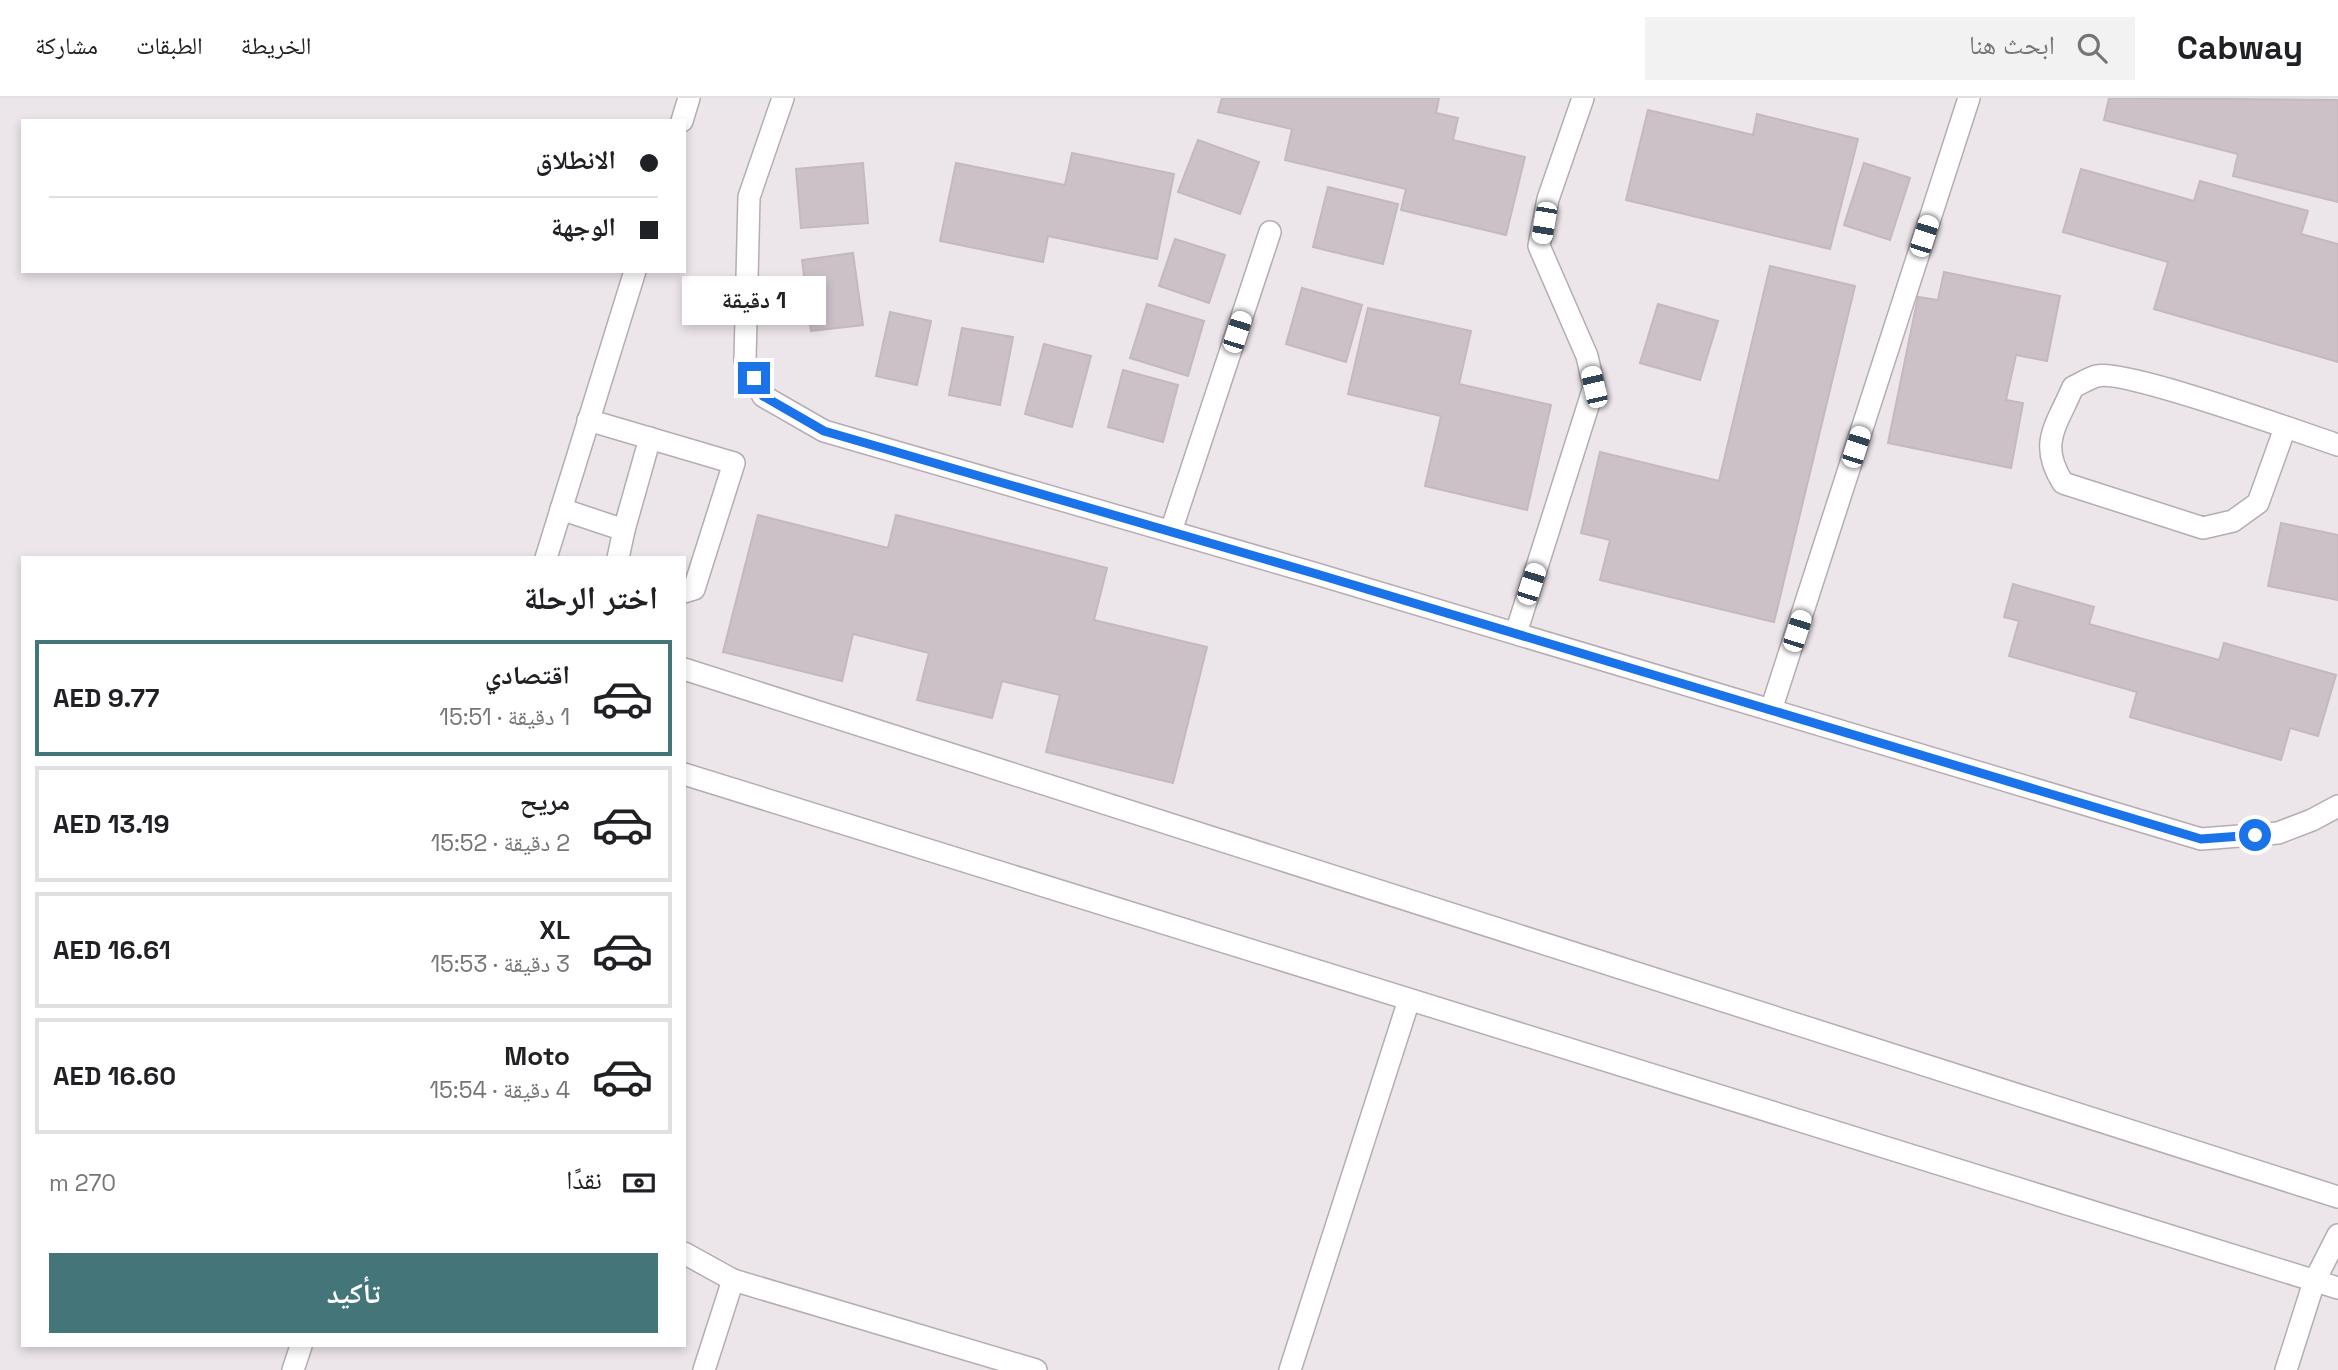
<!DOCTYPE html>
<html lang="ar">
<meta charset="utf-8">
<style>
:root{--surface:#fff;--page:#f2f2f2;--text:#202124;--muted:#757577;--line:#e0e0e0;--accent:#437579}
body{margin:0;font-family:"Space Grotesk","Noto Naskh Arabic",sans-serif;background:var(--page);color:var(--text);direction:rtl;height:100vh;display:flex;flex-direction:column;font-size:26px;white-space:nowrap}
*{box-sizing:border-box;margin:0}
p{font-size:23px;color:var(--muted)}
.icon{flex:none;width:38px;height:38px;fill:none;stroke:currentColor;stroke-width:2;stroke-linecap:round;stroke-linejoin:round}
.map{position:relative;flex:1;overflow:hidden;direction:ltr}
.drawer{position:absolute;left:21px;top:458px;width:665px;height:791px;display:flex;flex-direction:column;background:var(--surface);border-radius:0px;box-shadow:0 4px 10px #0003;direction:rtl}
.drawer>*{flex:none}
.hud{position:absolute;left:21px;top:21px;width:665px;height:154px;border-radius:0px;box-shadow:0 4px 10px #0003;direction:rtl;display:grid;align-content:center;height:154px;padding:0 28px;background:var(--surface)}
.end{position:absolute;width:32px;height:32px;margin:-16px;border:9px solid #1a73e8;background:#fff;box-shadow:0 0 0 4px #fff}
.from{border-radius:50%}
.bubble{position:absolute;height:49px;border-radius:0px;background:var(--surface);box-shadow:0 4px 10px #0003;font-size:23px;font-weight:700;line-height:49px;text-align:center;direction:rtl}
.car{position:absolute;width:21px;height:42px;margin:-21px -10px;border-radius:9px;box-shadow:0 0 5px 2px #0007;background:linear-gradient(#fff 24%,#345 0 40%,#fff 0 76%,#345 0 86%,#fff 0)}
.hud b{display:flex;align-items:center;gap:24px;height:66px;font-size:26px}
.hud b+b{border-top:2px solid var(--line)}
.hud i{width:18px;height:18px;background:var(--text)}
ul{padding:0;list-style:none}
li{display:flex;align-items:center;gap:21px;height:116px;margin:0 14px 10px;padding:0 14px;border:4px solid var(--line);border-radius:0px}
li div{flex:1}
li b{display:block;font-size:26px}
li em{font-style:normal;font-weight:700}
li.selected{border-color:var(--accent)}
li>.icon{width:63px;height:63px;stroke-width:1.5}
h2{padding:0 28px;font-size:32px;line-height:84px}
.pay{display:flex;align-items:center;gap:18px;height:77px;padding:0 28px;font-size:26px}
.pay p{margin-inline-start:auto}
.button{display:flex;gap:14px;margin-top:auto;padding:14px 28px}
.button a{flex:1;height:80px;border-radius:0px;background:var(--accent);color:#fff;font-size:28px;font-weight:700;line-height:80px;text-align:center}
header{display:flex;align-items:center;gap:42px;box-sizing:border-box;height:98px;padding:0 35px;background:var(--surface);border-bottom:2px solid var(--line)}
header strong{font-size:33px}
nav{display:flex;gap:38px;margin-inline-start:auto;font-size:24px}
.search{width:490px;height:63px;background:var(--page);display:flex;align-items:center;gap:18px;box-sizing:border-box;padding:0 24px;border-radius:0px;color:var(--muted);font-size:26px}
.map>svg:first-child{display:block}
.building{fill:#cdc1c8;stroke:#c5b8c0;stroke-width:2}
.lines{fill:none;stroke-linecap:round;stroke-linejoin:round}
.minor-casing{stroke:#b7acb2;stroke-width:24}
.minor{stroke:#fff;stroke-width:21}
.route{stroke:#1a73e8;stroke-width:9}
</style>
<header>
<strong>Cabway</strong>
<div class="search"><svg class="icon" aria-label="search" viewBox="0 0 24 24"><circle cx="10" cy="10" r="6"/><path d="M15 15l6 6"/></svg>ابحث هنا</div>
<nav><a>الخريطة</a><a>الطبقات</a><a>مشاركة</a></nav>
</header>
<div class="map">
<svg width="2338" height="1272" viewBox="0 0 2338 1272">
<rect width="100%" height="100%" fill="#ece5ea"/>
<!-- building -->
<g class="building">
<path d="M1222 0H1439L1436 15 1458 20 1453 42 1525 59 1506 137 1401 112 1406 91 1285 62 1292 31 1218 14Z"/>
<path d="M2109 0 2338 2V104L2233 78 2238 56 2104 22Z"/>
<path d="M1648 12 1753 37 1757 16 1858 41 1830 151 1626 102Z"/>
<path d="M1198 42 1259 64 1240 116 1178 94Z"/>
<path d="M1072 55 1174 76 1157 161 1048 138 1043 164 940 143 956 65 1065 87Z"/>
<path d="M863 65 868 125 801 130 796 71Z"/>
<path d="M1864 65 1910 80 1890 142 1844 127Z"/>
<path d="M2081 71 2194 103 2200 83 2308 113 2301 136 2338 146V264L2154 211 2168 164 2063 134Z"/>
<path d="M1328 89 1398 106 1383 166 1313 149Z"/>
<path d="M1175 141 1225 157 1209 205 1159 188Z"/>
<path d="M853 155 863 227 811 233 802 162Z"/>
<path d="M1770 168 1855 188 1774 524 1600 482 1610 442 1581 435 1600 354 1719 383Z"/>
<path d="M1944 174 2060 198 2047 263 2016 257 2006 302 2023 305 2011 370 1888 345 1918 199 1938 202Z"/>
<path d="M1302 190 1362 207 1346 264 1286 246Z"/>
<path d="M1147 206 1204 223 1188 278 1130 260Z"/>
<path d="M1658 206 1718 223 1700 282 1640 265Z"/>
<path d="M1368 210 1471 233 1459 286 1551 307 1527 412 1425 388 1441 318 1348 296Z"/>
<path d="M890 214 931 223 917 287 876 278Z"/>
<path d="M962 230 1013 239 1000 307 949 297Z"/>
<path d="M1044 246 1091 258 1072 329 1025 316Z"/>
<path d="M1123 272 1178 287 1163 344 1108 329Z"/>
<path d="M758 417 888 450 896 417 1107 470 1094 522 1207 549 1173 685 1046 654 1060 597 1002 583 992 620 917 602 929 555 853 536 842 583 723 554Z"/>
<path d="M2281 425 2338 437V502L2268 488Z"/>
<path d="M2013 486 2094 509 2089 526 2219 562 2224 545 2336 577 2318 638 2290 630 2281 662 2130 619 2137 594 2009 558 2019 523 2004 519Z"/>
</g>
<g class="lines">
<defs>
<g id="minor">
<path d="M783 0 749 99 745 262 763 298 824 333 1320 477 2201 741 2278 735 2312 722 2338 708"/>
<path d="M682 23 689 0"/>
<path d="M588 322 734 365 694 491 684 494"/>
<path d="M2285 330 2258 405 2233 423 2203 430 2063 385C2038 345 2056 329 2073 289 2080 286 2089 280 2097 278 2125 271 2299 334 2338 347"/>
<path d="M561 411 624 432 618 460"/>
<path d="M624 432 650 340"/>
<path d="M1171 433 1270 134"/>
<path d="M546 460 635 173"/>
<path d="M1516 535 1594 289 1587 258 1539 148 1548 101 1583 0"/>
<path d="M684 571 2338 1099"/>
<path d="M1771 612 1969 0"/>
<path d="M684 676 2338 1190"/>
<path d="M684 1155 733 1182"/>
<path d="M293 1272 301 1248"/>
<path d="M704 1272 733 1182 1036 1272"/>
<path d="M1290 1272 1409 902"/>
<path d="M2286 1272 2314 1184 2338 1137"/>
</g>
</defs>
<!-- minor casing -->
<use href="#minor" class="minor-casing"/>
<!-- minor -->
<use href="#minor" class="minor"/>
</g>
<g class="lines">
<!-- route -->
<path class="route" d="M754 280 763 298 824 333 1320 477 2201 741 2255 737"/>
</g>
</svg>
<i class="end from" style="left:2255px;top:737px"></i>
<i class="end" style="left:754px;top:280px"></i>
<div class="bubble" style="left:682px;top:178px;width:144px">1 دقيقة</div>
<i class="car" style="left:1544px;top:125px;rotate:190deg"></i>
<i class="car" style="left:1924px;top:138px;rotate:18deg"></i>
<i class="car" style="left:1237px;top:234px;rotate:18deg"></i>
<i class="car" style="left:1594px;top:289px;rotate:347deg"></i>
<i class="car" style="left:1856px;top:349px;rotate:18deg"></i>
<i class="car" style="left:1531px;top:486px;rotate:18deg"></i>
<i class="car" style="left:1797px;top:533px;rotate:18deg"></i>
<div class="hud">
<b><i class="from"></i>الانطلاق</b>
<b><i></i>الوجهة</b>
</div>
<section class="drawer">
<h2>اختر الرحلة</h2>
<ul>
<li class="selected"><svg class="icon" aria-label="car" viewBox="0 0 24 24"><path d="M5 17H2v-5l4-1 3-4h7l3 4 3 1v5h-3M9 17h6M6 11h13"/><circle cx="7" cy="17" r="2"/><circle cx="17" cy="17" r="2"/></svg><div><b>اقتصادي</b><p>1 دقيقة · 15:51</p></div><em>AED 9.77</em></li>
<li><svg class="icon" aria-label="car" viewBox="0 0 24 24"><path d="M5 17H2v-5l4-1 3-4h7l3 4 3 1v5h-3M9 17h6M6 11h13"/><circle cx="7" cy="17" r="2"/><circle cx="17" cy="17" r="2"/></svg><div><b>مريح</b><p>2 دقيقة · 15:52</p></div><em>AED 13.19</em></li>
<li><svg class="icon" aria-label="car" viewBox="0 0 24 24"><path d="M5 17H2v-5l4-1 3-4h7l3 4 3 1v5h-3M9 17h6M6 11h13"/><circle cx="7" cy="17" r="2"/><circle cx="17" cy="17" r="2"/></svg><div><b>XL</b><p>3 دقيقة · 15:53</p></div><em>AED 16.61</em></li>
<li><svg class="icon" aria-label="car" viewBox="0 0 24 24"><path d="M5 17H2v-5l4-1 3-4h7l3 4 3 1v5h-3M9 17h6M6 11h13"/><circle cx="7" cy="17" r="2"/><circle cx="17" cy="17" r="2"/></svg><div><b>Moto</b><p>4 دقيقة · 15:54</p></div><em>AED 16.60</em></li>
</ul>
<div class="pay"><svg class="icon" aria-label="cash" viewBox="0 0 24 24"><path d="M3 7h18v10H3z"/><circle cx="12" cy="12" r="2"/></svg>نقدًا<p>270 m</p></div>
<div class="button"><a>تأكيد</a></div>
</section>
</div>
